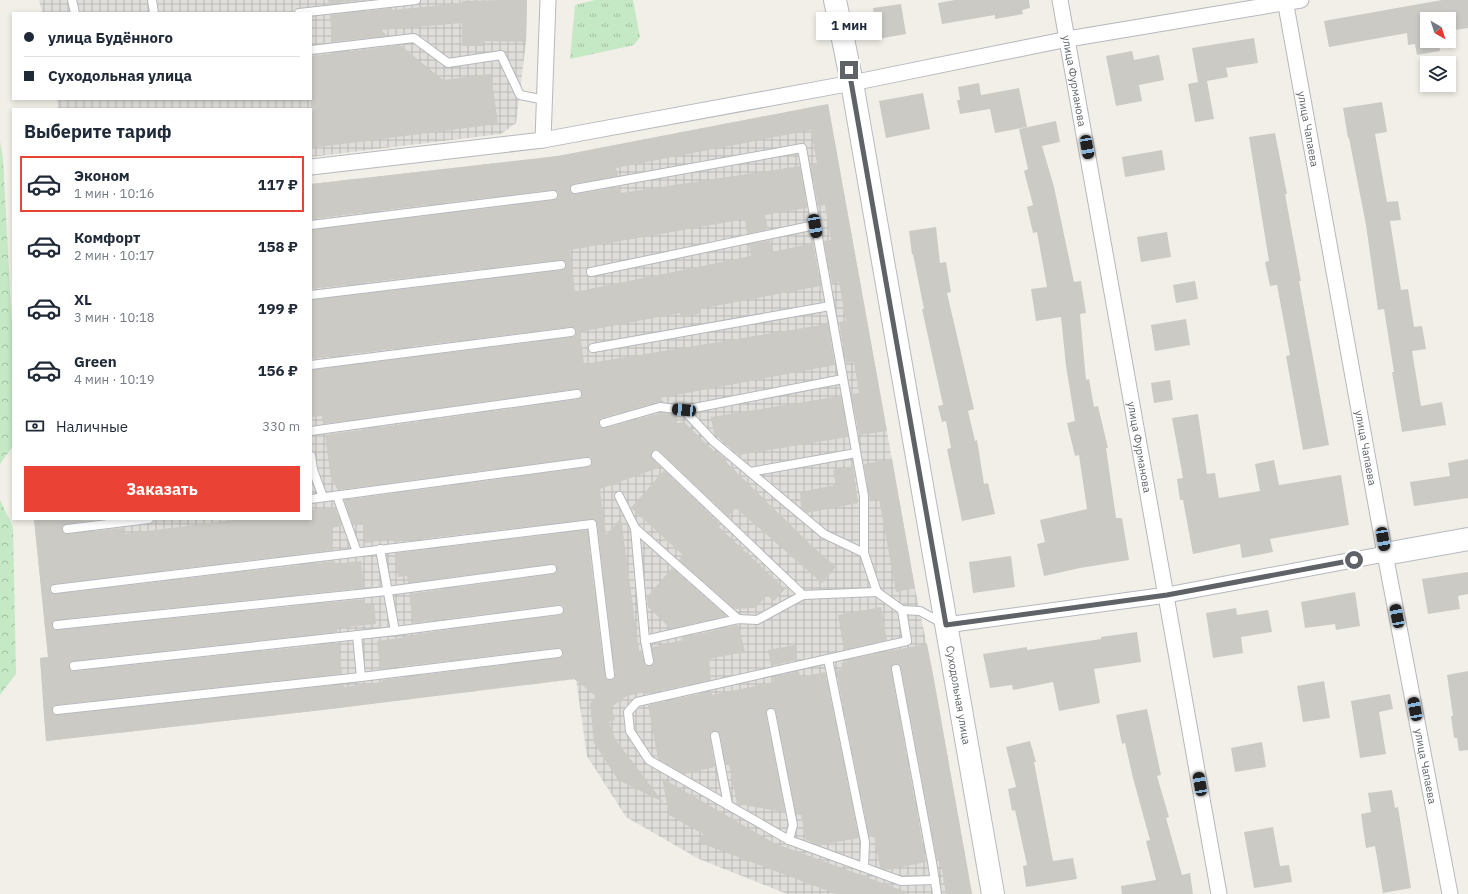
<!DOCTYPE html>
<html lang="ru">
<meta charset="utf-8">
<style>
:root{--surface:#fff;--page:#f6f6f7;--text:#1f2937;--muted:#747a83;--line:#e0e1e3;--accent:#ea4335}
body{margin:0;font-family:"IBM Plex Sans",sans-serif;background:var(--page);color:var(--text);height:100vh;display:flex;flex-direction:column;font-size:15px;white-space:nowrap}
*{box-sizing:border-box;margin:0}
p{font-size:13px;color:var(--muted)}
.icon{flex:none;width:22px;height:22px;fill:none;stroke:currentColor;stroke-width:2;stroke-linecap:round;stroke-linejoin:round}
.map{position:relative;flex:1;overflow:hidden}
.drawer{position:absolute;left:12px;top:108px;width:300px;height:412px;display:flex;flex-direction:column;background:var(--surface);border-radius:0px;box-shadow:0 2px 6px #0003}
.drawer>*{flex:none}
.top-card{position:absolute;left:12px;top:12px;width:300px;height:88px;border-radius:0px;box-shadow:0 2px 6px #0003;display:grid;align-content:center;height:88px;padding:0 12px;background:var(--surface)}
.needle{width:26px;rotate:141deg}
.buttons{position:absolute;left:1420px;top:12px;display:grid;gap:8px}
.buttons a{display:grid;place-items:center;width:36px;height:36px;border-radius:0px;background:var(--surface);box-shadow:0 2px 6px #0003;font-size:20px}
.end{position:absolute;width:18px;height:18px;margin:-9px;border:5px solid #5f6368;background:#fff;box-shadow:0 0 0 2px #fff}
.from{border-radius:50%}
.bubble{position:absolute;height:28px;border-radius:0px;background:var(--surface);box-shadow:0 2px 6px #0003;font-size:13px;font-weight:700;line-height:28px;text-align:center}
.car{position:absolute;width:12px;height:24px;margin:-12px -6px;border-radius:5px;box-shadow:0 0 3px 1px #0007;background:linear-gradient(#222 24%,#8ab4d8 0 40%,#222 0 76%,#8ab4d8 0 86%,#222 0)}
.top-card b{display:flex;align-items:center;gap:14px;height:38px;font-size:15px}
.top-card b+b{border-top:1px solid var(--line)}
.top-card i{width:10px;height:10px;background:var(--text)}
ul{padding:0;list-style:none}
li{display:flex;align-items:center;gap:12px;height:56px;margin:0 8px 6px;padding:0 4px;border:2px solid transparent;border-radius:0px}
li div{flex:1}
li b{display:block;font-size:15px}
li em{font-style:normal;font-weight:700}
li.active{border-color:var(--accent)}
li>.icon{width:36px;height:36px;stroke-width:1.5}
h2{padding:0 12px;font-size:18px;line-height:48px}
.pay{display:flex;align-items:center;gap:10px;height:44px;padding:0 12px;font-size:15px}
.pay p{margin-inline-start:auto}
.primary-button{display:flex;gap:8px;margin-top:auto;padding:8px 12px}
.primary-button a{flex:1;height:46px;border-radius:0px;background:var(--accent);color:#fff;font-size:16px;font-weight:700;line-height:46px;text-align:center}
.map>svg:first-child{display:block}
.industrial{fill:url(#industrial-grid)}
.forest{fill:url(#forest-crowns)}
.park{fill:url(#park-tufts)}
.building{fill:#cccac5}
.lines{fill:none;stroke-linecap:round;stroke-linejoin:round}
.lane-casing{stroke:#b5b8bc;stroke-width:10}
.street-casing{stroke:#b5b8bc;stroke-width:17}
.secondary-casing{stroke:#b6babf;stroke-width:24}
.lane{stroke:#fff;stroke-width:8}
.street{stroke:#fff;stroke-width:15}
.secondary{stroke:#fff;stroke-width:22}
.route{stroke:#5f6368;stroke-width:5}
.labels{text-anchor:middle;dominant-baseline:central;stroke-width:3;stroke-linejoin:round;paint-order:stroke}
.street-label{font-size:11px;fill:#5f6368;stroke:#fff}
</style>
<div class="map">
<svg width="1468" height="894" viewBox="0 0 1468 894">
<defs>
<pattern id="industrial-grid" width="8" height="8" patternUnits="userSpaceOnUse"><rect width="8" height="8" fill="#e0deda"/><path d="M0 4h8M4 0v8" fill="none" stroke="#b9b8b5"/></pattern>
<pattern id="forest-crowns" width="20" height="18" patternUnits="userSpaceOnUse"><rect width="20" height="18" fill="#c5e8c5"/><path d="M2 6a3 3 0 1 1 6 0M12 15a3 3 0 1 1 6 0" fill="none" stroke="#a3c0a4"/></pattern>
<pattern id="park-tufts" width="24" height="20" patternUnits="userSpaceOnUse"><rect width="24" height="20" fill="#c5e8c5"/><path d="M3 7l-1-3M5 7V3M7 7l1-3M15 17l-1-3M17 17v-4M19 17l1-3" fill="none" stroke="#a3c0a4"/></pattern>
</defs>
<rect width="100%" height="100%" fill="#f1efe8"/>
<!-- industrial -->
<g class="industrial">
<path d="M39 0H527L526 42 516 123 501 134 311 157V109H58L57 99H311V13H42Z"/>
<path d="M828 104 915 588 934 680 972 894H787L699 859 626 817 587 756 576 679 322 710 46 741 40 658 48 657 34 519H311V184L558 156Z"/>
</g>
<!-- forest -->
<g class="forest">
<path d="M0 141 3 159 13 345V446L0 464Z"/>
<path d="M0 500 13 527 16 674 0 695Z"/>
</g>
<!-- park -->
<path class="park" d="M595 0H633L640 37 634 45 570 59 575 5Z"/>
<!-- building -->
<g class="building">
<path d="M328 0H366L329 4Z"/>
<path d="M505 0H527L526 42 483 41V46H462V23L381 30 388 36 332 42 330 15 392 8V10L462 3V1Z"/>
<path d="M955 0H1029L1030 8 1022 10 1023 14 995 19V15L942 24 938 3Z"/>
<path d="M1442 0H1468V28L1449 31V19H1427V41H1439L1440 51 1417 55 1415 44 1408 45 1407 33 1329 47 1324 21Z"/>
<path d="M901 4 906 34 877 39 873 8Z"/>
<path d="M1254 38 1258 63 1226 68 1228 77 1207 81 1214 119 1195 122 1188 84 1198 82 1192 48Z"/>
<path d="M400 45 443 80 491 74 498 124 311 148V56Z"/>
<path d="M1132 51 1134 60 1159 55 1164 80 1139 85 1142 101 1116 106 1106 56Z"/>
<path d="M979 83 981 95 1019 88 1027 127 995 133 990 109 960 114 957 100H960L958 87Z"/>
<path d="M923 93 930 129 886 138 879 101Z"/>
<path d="M1382 102 1387 132 1375 134 1387 202 1398 201 1401 220 1390 221 1401 290 1408 289 1414 327 1422 326 1426 349 1412 351 1421 406 1442 402 1446 425 1402 432 1392 372H1394L1384 309 1378 310 1366 225 1349 138H1348L1343 108Z"/>
<path d="M828 104 887 431 859 435 851 394 859 393 854 362 846 363 839 322 846 321 839 282 832 284 824 241 831 240 825 205 818 206 810 164 817 163 811 130 616 168 618 176 574 184 570 188 571 192 574 194 620 187 621 193 800 166 807 208 765 215 768 229 747 234 745 219 570 250 575 292 751 256 749 244 770 240 772 252 813 243 821 286 699 309V314L681 317 680 313 580 332 584 364 828 324 835 365 660 398 664 402H658L602 418 599 421 600 427 605 428 660 413 675 414 677 423 684 422 718 455V452L724 458H722L814 548 836 567 822 583 736 508 728 516 658 450 652 451 651 456 661 467 600 489 606 535 621 518 639 651 641 650 645 665 650 666 654 663 652 647 683 640 680 638 738 625 745 652 709 659 711 680 646 694 645 692 627 696 611 707 615 720 609 722 615 739 663 802 618 780 594 743 590 704 596 696 574 679 322 710 46 741 40 658 48 657 34 519H104L66 524 62 527V530L65 534H68L123 528 124 534 241 519H311V510L335 507 342 526 331 528 333 550 54 584 51 585 50 589 51 593 55 594 335 561V564L361 561 364 588 56 620 53 621 52 625 55 630 365 599V605L374 604 376 624 337 628 338 632 73 661 69 663V667L71 671H75L339 643 342 674 56 705 53 706 52 710 55 715 343 684 344 687 382 682V680L559 658 563 655V652L560 648H557L380 669 377 641 415 636V634L560 615 564 612 563 606 558 605 413 623 409 594 553 574 557 571V568L554 564H551L408 583 407 576 398 577 395 553 587 530 605 676 608 680 614 679 615 674 597 523 594 519 394 542 393 539 365 543 363 523 353 525 344 500 588 467 592 464 591 458 586 457 338 490 331 478 325 435 578 399 582 396 581 390 576 389 323 424 322 416 311 417V370L572 337 575 336 576 332 575 328 570 327 311 359V300L562 270 565 269 566 265 565 261 560 260 311 289V230L554 200 558 197V192L552 190 311 219V184L558 156Z"/>
<path d="M1056 121 1060 142 1042 146 1054 187 1074 282 1081 281 1086 313 1080 314 1086 380 1089 379 1094 407 1098 406 1108 448H1106L1116 518H1122L1129 560 1080 568 1044 576 1037 544 1045 542 1040 520 1087 509 1079 455 1075 456 1067 423 1075 421 1066 366 1061 317 1036 321 1031 289 1047 287 1037 232 1033 233 1027 207 1033 205 1024 171 1028 169 1019 129Z"/>
<path d="M1275 133 1287 194H1285L1301 281H1299L1329 445 1303 450 1286 356 1290 355 1277 285 1270 286 1265 262 1269 261 1249 137Z"/>
<path d="M1162 150 1165 170 1125 177 1122 157Z"/>
<path d="M936 227 940 263 946 262 951 292 947 293 974 409 968 411 975 441 977 440 984 484 988 483 995 514 962 521 947 449 951 448 946 421 942 422 938 406 943 405 922 309H924L913 254 912 255 909 231Z"/>
<path d="M1167 232 1171 257 1141 262 1137 237Z"/>
<path d="M1195 281 1198 299 1176 303 1173 285Z"/>
<path d="M1186 319 1190 345 1155 351 1151 325Z"/>
<path d="M1170 380 1173 400 1154 403 1151 383Z"/>
<path d="M841 396 848 437 739 455 714 434 711 417Z"/>
<path d="M1198 414 1207 474 1215 473 1219 498 1260 491 1255 464 1274 460 1279 485 1341 475 1349 525 1270 539 1273 552 1242 558 1240 544 1193 554 1183 500H1180L1177 479 1183 478 1172 418Z"/>
<path d="M892 459 915 588 896 592 879 499 870 501 864 464Z"/>
<path d="M1468 459V498L1414 506 1410 482 1450 476 1448 463Z"/>
<path d="M853 466 858 503 807 513 801 508 800 492 836 485 833 470Z"/>
<path d="M664 470 721 525 719 527 785 589 774 601 767 595 755 608 735 609 679 560 683 555 631 508Z"/>
<path d="M1011 556 1015 587 973 593 969 562Z"/>
<path d="M672 568 726 616 671 629 648 607 647 597Z"/>
<path d="M1468 572V594L1458 596 1460 609 1428 614 1422 579Z"/>
<path d="M1355 592 1360 626 1336 630 1335 624 1305 628 1301 602Z"/>
<path d="M881 607 887 640 844 650 838 615Z"/>
<path d="M1236 608 1237 615 1268 610 1272 632 1241 637 1243 653 1213 658 1206 613Z"/>
<path d="M1137 632 1141 662 1094 669 1100 703 1059 711 1053 682 1013 690 1012 685 990 688 983 654 1027 647V650L1101 639V637Z"/>
<path d="M927 644 934 680 972 894H946L940 859 937 860 901 668 897 664 892 665 891 670 926 862 887 870 880 868 874 835 869 836 836 670 843 669 841 663 847 662 846 660 889 651Z"/>
<path d="M795 645 797 660 771 666 768 650Z"/>
<path d="M799 671 800 677 825 672 859 838 819 845 806 840 801 815 796 814 776 712 773 708 768 709 766 714 785 812 737 804 729 764 726 765 720 735 717 731 712 732 710 737 715 767 684 774 658 759 648 705 712 691V695L774 682 773 677Z"/>
<path d="M1468 671V750L1459 751 1457 738H1454L1451 716H1453L1447 675Z"/>
<path d="M1324 681 1330 718 1303 722 1297 686Z"/>
<path d="M1390 694 1393 709 1379 712 1386 754 1360 758 1351 701Z"/>
<path d="M1147 709 1161 775 1157 776 1169 817 1166 818 1182 875 1190 873 1193 894H1122L1121 886 1156 880 1146 841 1150 840 1133 778 1125 743 1122 744 1116 715Z"/>
<path d="M1030 741 1036 762H1034L1053 861 1073 858 1077 879 1026 887 1023 866 1027 865 1015 810 1012 811 1008 789 1016 787 1006 747Z"/>
<path d="M1262 742 1266 767 1235 772 1231 748Z"/>
<path d="M662 778 774 843 907 892 906 894H836L698 842 703 834 669 815Z"/>
<path d="M1392 790 1395 808 1398 807 1411 888 1383 893 1375 846 1366 848 1361 814 1371 812 1368 793Z"/>
<path d="M1273 827 1280 866 1289 865 1292 882 1254 888 1244 832Z"/>
</g>
<g class="lines">
<defs>
<g id="lane">
<path d="M72 0 75 13"/>
<path d="M152 0 154 13"/>
<path d="M299 13 416 0"/>
<path d="M311 50 414 38 448 63 501 55 520 95 545 100"/>
<path d="M575 189 802 148 864 496V553L877 592 902 610 920 611 942 623"/>
<path d="M311 225 553 195"/>
<path d="M591 272 815 225"/>
<path d="M311 295 561 265"/>
<path d="M593 348 830 306"/>
<path d="M311 365 571 332"/>
<path d="M684 410 713 441 824 534 864 553"/>
<path d="M604 423 660 407 684 410 843 379"/>
<path d="M311 431 577 394"/>
<path d="M656 455 803 595"/>
<path d="M311 456 313 470 323 497"/>
<path d="M750 472 856 453"/>
<path d="M337 496 357 552"/>
<path d="M619 496 635 528 645 640"/>
<path d="M311 499 587 462"/>
<path d="M635 528 738 619"/>
<path d="M67 529 149 519"/>
<path d="M380 549 395 631"/>
<path d="M55 589 592 524 610 675"/>
<path d="M902 610 907 641 637 702 628 712 630 731 649 760 789 840 901 881 935 880"/>
<path d="M57 625 387 591 552 569"/>
<path d="M357 635 361 677"/>
<path d="M828 659 865 842 864 867"/>
<path d="M649 661 645 640 738 619 757 620 803 595 877 592"/>
<path d="M74 666 395 631 559 610"/>
<path d="M896 669 932 862 937 894"/>
<path d="M57 710 361 677 558 653"/>
<path d="M771 713 793 825 789 840"/>
<path d="M715 736 728 805"/>
</g>
<g id="street">
<path id="s1" d="M1060 0 1219 894"/>
<path id="s2" d="M1285 0 1385 554 1450 894"/>
<path d="M543 140 548 0"/>
<path d="M311 167 543 140 852 83 1068 39 1301 0"/>
<path d="M946 625 1167 595 1385 554"/>
</g>
<g id="secondary">
<path id="s3" d="M835 0 852 83 993 894"/>
<path d="M1385 554 1468 539"/>
</g>
</defs>
<!-- lane casing -->
<use href="#lane" class="lane-casing"/>
<!-- street casing -->
<use href="#street" class="street-casing"/>
<!-- secondary casing -->
<use href="#secondary" class="secondary-casing"/>
<!-- lane -->
<use href="#lane" class="lane"/>
<!-- street -->
<use href="#street" class="street"/>
<!-- secondary -->
<use href="#secondary" class="secondary"/>
</g>
<g class="lines">
<!-- route -->
<path class="route" d="M849 70 946 625 1167 595 1354 560"/>
</g>
<g class="labels">
<!-- street labels -->
<g class="street-label">
<text stroke="none"><textPath href="#s1" startOffset="82">улица Фурманова</textPath></text>
<text stroke="none"><textPath href="#s2" startOffset="131">улица Чапаева</textPath></text>
<text stroke="none"><textPath href="#s1" startOffset="454">улица Фурманова</textPath></text>
<text stroke="none"><textPath href="#s2" startOffset="455">улица Чапаева</textPath></text>
<text stroke="none"><textPath href="#s3" startOffset="706">Суходольная улица</textPath></text>
<text stroke="none"><textPath href="#s2" startOffset="779">улица Чапаева</textPath></text>
</g>
</g>
</svg>
<div class="buttons">
<a><svg class="needle" viewBox="-14 -14 28 28"><path d="M0-13l5 13h-10z" fill="#e53935"/><path d="M0 13l5-13h-10z" fill="#747a83"/></svg></a>
<a><svg class="icon" aria-label="layers" viewBox="0 0 24 24"><path d="M12 4l9 5-9 5-9-5zM3 14l9 5 9-5"/></svg></a>
</div>
<i class="end from" style="left:1354px;top:560px"></i>
<i class="end" style="left:849px;top:70px"></i>
<div class="bubble" style="left:816px;top:12px;width:66px">1 мин</div>
<i class="car" style="left:1087px;top:147px;rotate:170deg"></i>
<i class="car" style="left:815px;top:226px;rotate:170deg"></i>
<i class="car" style="left:684px;top:410px;rotate:275deg"></i>
<i class="car" style="left:1383px;top:539px;rotate:170deg"></i>
<i class="car" style="left:1397px;top:616px;rotate:349deg"></i>
<i class="car" style="left:1415px;top:709px;rotate:349deg"></i>
<i class="car" style="left:1200px;top:784px;rotate:350deg"></i>
<div class="top-card">
<b><i class="from"></i>улица Будённого</b>
<b><i></i>Суходольная улица</b>
</div>
<section class="drawer">
<h2>Выберите тариф</h2>
<ul>
<li class="active"><svg class="icon" aria-label="car" viewBox="0 0 24 24"><path d="M5 17H2v-5l4-1 3-4h7l3 4 3 1v5h-3M9 17h6M6 11h13"/><circle cx="7" cy="17" r="2"/><circle cx="17" cy="17" r="2"/></svg><div><b>Эконом</b><p>1 мин · 10:16</p></div><em>117 ₽</em></li>
<li><svg class="icon" aria-label="car" viewBox="0 0 24 24"><path d="M5 17H2v-5l4-1 3-4h7l3 4 3 1v5h-3M9 17h6M6 11h13"/><circle cx="7" cy="17" r="2"/><circle cx="17" cy="17" r="2"/></svg><div><b>Комфорт</b><p>2 мин · 10:17</p></div><em>158 ₽</em></li>
<li><svg class="icon" aria-label="car" viewBox="0 0 24 24"><path d="M5 17H2v-5l4-1 3-4h7l3 4 3 1v5h-3M9 17h6M6 11h13"/><circle cx="7" cy="17" r="2"/><circle cx="17" cy="17" r="2"/></svg><div><b>XL</b><p>3 мин · 10:18</p></div><em>199 ₽</em></li>
<li><svg class="icon" aria-label="car" viewBox="0 0 24 24"><path d="M5 17H2v-5l4-1 3-4h7l3 4 3 1v5h-3M9 17h6M6 11h13"/><circle cx="7" cy="17" r="2"/><circle cx="17" cy="17" r="2"/></svg><div><b>Green</b><p>4 мин · 10:19</p></div><em>156 ₽</em></li>
</ul>
<div class="pay"><svg class="icon" aria-label="cash" viewBox="0 0 24 24"><path d="M3 7h18v10H3z"/><circle cx="12" cy="12" r="2"/></svg>Наличные<p>330 m</p></div>
<div class="primary-button"><a>Заказать</a></div>
</section>
</div>
